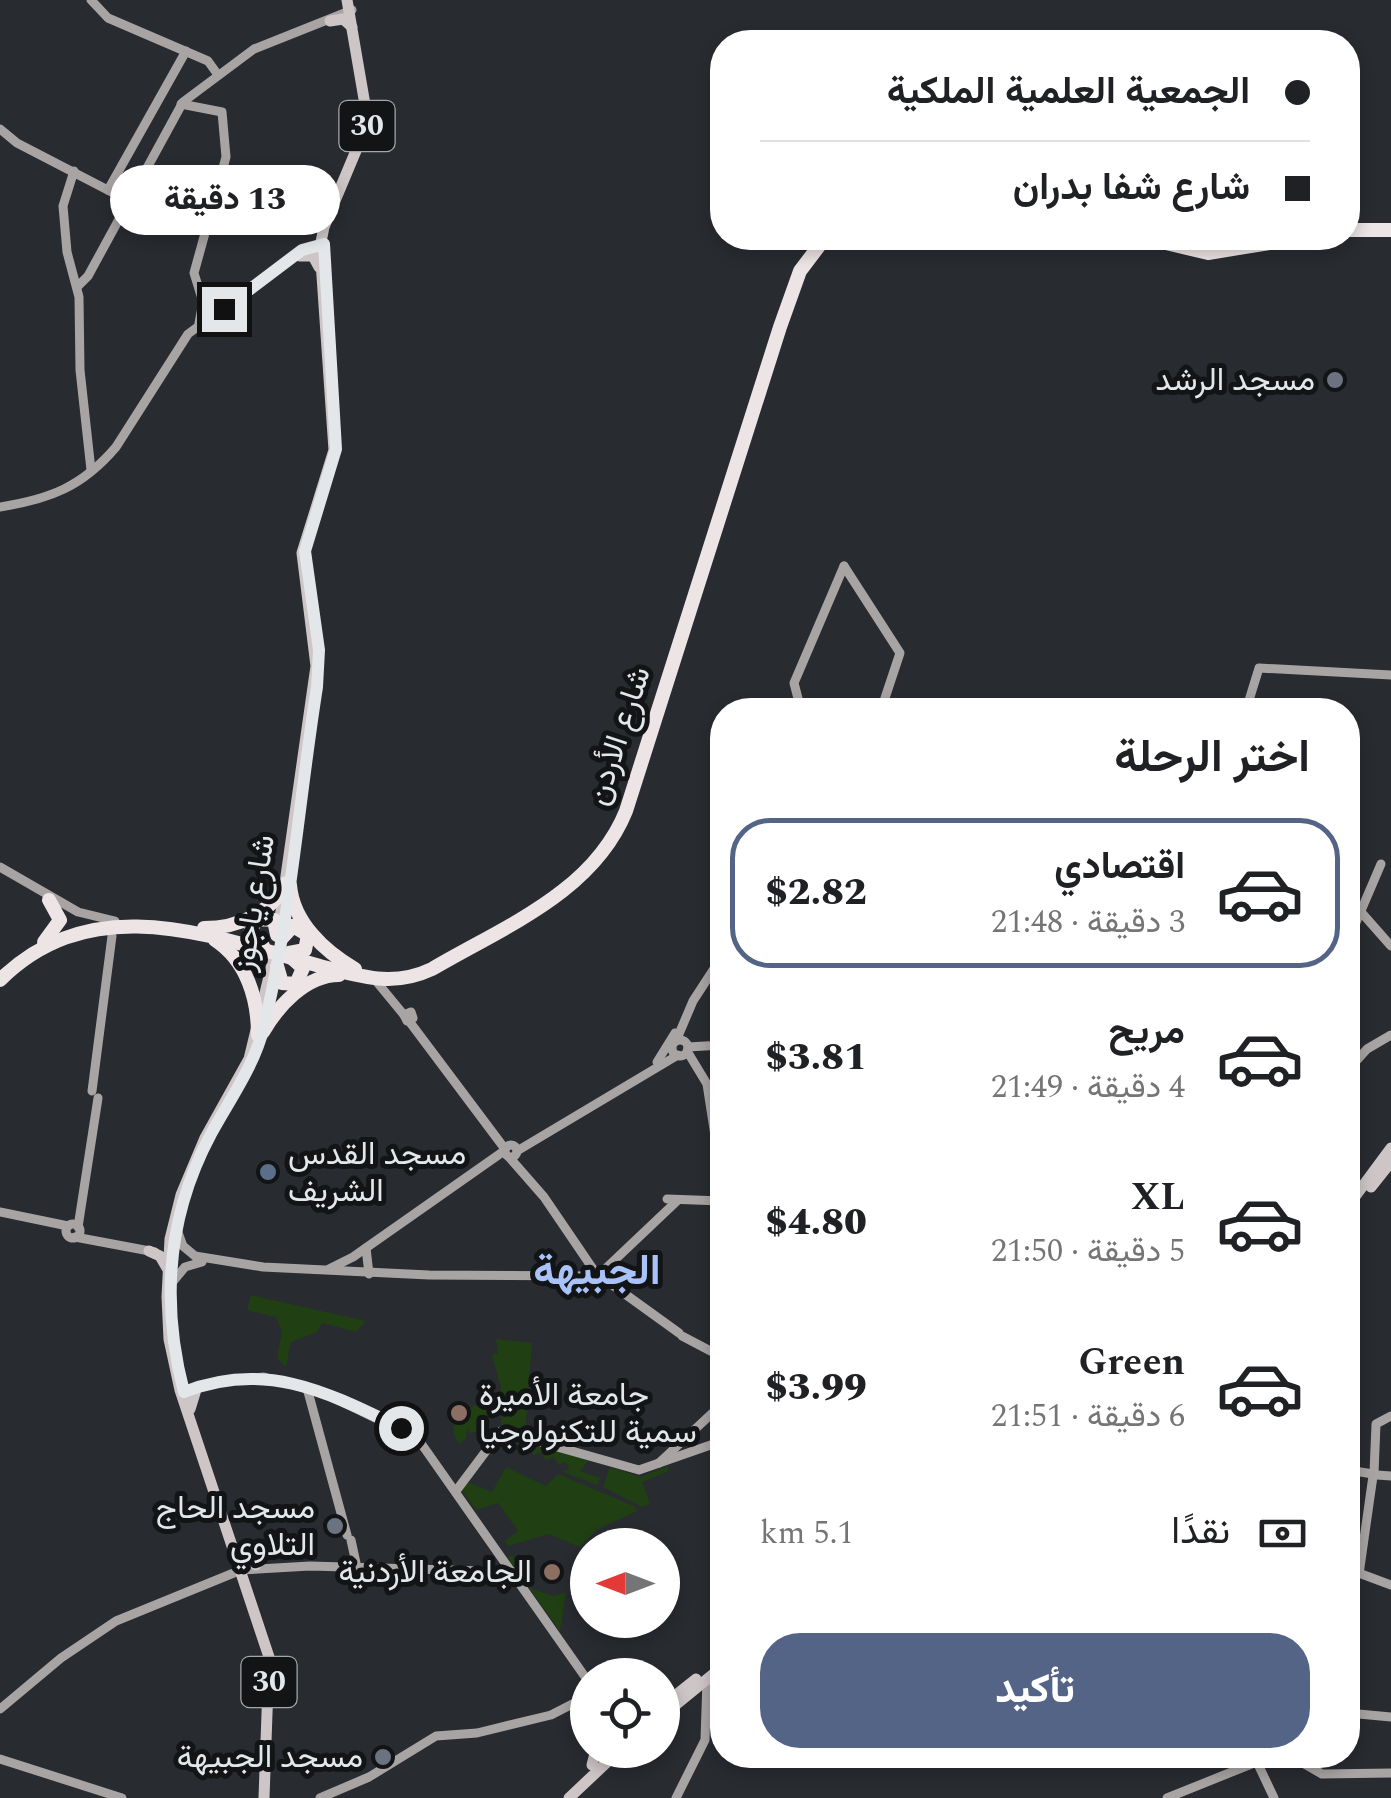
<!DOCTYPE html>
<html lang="ar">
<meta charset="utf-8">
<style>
:root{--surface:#fff;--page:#f6f6f6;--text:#202124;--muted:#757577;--line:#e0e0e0;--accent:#546486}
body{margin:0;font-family:Spectral,Vazirmatn,serif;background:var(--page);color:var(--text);direction:rtl;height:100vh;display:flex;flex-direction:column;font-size:38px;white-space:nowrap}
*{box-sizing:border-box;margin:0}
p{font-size:32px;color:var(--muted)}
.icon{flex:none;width:55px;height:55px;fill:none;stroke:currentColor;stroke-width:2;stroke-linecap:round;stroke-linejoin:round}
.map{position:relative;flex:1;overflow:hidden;direction:ltr}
.drawer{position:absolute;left:710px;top:698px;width:650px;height:1070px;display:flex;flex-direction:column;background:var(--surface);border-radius:40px;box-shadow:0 5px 15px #0003;direction:rtl}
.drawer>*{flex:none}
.top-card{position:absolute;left:710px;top:30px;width:650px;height:220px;border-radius:40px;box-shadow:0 5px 15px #0003;direction:rtl;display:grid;align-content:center;height:220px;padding:0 50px;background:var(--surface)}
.needle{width:65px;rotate:270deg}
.fabs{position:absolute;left:570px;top:1528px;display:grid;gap:20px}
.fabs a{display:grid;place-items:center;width:110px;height:110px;border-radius:50%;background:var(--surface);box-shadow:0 5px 15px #0003;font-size:50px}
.end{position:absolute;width:45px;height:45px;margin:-22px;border:12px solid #e4e7ea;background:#111;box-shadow:0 0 0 5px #111}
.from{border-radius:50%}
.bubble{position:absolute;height:70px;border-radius:35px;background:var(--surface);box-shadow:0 5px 15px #0003;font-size:32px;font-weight:800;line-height:70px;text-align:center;direction:rtl}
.top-card b{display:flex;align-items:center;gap:35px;height:95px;font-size:38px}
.top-card b+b{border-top:2px solid var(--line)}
.top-card i{width:25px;height:25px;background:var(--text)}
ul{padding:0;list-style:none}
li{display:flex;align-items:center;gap:30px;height:150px;margin:0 20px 15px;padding:0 30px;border:5px solid transparent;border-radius:40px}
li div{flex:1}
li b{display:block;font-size:38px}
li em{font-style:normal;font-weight:800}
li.selected{border-color:var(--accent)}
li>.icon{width:90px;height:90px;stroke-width:1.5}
h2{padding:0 50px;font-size:45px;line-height:120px}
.pay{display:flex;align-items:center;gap:25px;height:110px;padding:0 50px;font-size:38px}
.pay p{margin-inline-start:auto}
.action{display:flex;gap:20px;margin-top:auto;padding:20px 50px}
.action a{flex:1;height:115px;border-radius:40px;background:var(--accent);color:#fff;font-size:40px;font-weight:800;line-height:115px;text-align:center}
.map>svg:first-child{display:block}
.green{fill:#203f13}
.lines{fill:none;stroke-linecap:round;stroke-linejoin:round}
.secondary{stroke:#a9a4a4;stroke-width:9}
.primary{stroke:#cdc5c6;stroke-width:11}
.highway{stroke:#ede4e5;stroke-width:14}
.primary-bridge{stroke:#cdc5c6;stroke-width:11}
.route{stroke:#e4e7ea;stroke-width:12}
.worship-dot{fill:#6b7280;stroke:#121416;stroke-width:4}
.service-dot{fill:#5c6f8a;stroke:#121416;stroke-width:4}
.education-dot{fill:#8d6e63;stroke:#121416;stroke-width:4}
.labels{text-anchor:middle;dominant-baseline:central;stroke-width:10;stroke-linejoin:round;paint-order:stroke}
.shield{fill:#121416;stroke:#a5a8aa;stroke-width:2.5}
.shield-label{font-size:30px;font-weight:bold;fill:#e4e7ea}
.poi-label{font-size:32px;fill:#e4e7ea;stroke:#121416;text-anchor:end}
.street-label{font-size:32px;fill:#e4e7ea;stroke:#121416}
.district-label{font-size:42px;font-weight:bold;fill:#a9c3f8;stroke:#121416}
</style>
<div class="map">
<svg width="1391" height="1798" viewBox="0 0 1391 1798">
<rect width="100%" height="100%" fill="#282b30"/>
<!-- green -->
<g class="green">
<path d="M251 1295 366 1321 356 1332 322 1323 317 1332 291 1342 286 1367 277 1358 282 1331 276 1317 247 1310Z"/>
<path d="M496 1339 532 1343 525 1434 501 1428V1388L492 1355 498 1353Z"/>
<path d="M475 1405 486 1409 491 1418 485 1424 490 1436 485 1439 478 1431 470 1433 467 1428 466 1439 459 1444 453 1433 455 1419Z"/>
<path d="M500 1434 589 1460 580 1471 600 1478 597 1485 561 1471 569 1470 566 1462 558 1465 554 1457 545 1460 542 1452 533 1455 530 1446 520 1449 517 1441 507 1444 504 1436 495 1440Z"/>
<path d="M667 1466 669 1471 642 1482 650 1504 642 1507 603 1487 610 1467 641 1477Z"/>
<path d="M506 1467 546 1486 558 1474 634 1506 637 1511 598 1529 579 1547 549 1534 508 1546 505 1541 518 1531 498 1503 476 1510 462 1491 468 1482 492 1492Z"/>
<path d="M512 1555 532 1589 554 1596 566 1592 560 1631 507 1557Z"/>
</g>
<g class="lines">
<!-- secondary -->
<g class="secondary">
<path d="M91 0 108 18 208 61 218 75"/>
<path d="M181 104 222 112 226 157 194 273 203 302 199 323"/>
<path d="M0 129 17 143 127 200"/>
<path d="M74 171 63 206 67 252 79 297 80 370 91 470"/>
<path d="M108 190 186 51"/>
<path d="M77 287 88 276 183 102 254 49 352 10"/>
<path d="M0 507C50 499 82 487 116 447L188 334 302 250 324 245"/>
<path d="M844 566 900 653 881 710"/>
<path d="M801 710 794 683 844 566"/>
<path d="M1246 710 1259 668 1391 675"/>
<path d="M0 867 78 912 115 921"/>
<path d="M1361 912 1391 946"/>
<path d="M1348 941 1381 864"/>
<path d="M376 981 404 1015"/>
<path d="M411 1012 413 1018 407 1021 404 1015Z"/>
<path d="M409 1021 505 1149"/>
<circle cx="680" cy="1048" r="8"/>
<path d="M676 1041 693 1001 721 958"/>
<path d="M688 1047 722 1045"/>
<path d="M687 1051 707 1084 722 1181"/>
<path d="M657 1062 675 1033"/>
<path d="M1348 1070 1367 1049 1391 1035"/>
<path d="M92 1091 112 936"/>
<circle cx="511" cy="1151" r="6"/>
<path d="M517 1151 678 1055"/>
<path d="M509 1157 544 1197 593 1269"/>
<path d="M722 1188V1193"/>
<path d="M667 1199 722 1201"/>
<path d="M0 1212 68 1226"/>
<circle cx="73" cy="1231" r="7"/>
<path d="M78 1227 98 1098"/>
<path d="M176 1227 183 1246 195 1256 263 1267 429 1275 596 1276"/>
<path d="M75 1237 155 1252"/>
<path d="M366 1248 369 1274"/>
<path d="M329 1269 353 1257 504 1151"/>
<path d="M602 1272 678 1200"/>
<path d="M600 1276 679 1333"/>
<path d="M170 1285 185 1267 202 1262"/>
<path d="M682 1336 722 1357"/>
<path d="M307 1388 347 1535"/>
<path d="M181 1394 220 1381 264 1377 326 1394 418 1439 588 1681"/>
<path d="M659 1463 722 1404"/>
<path d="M1348 1470 1373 1474"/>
<path d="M1374 1473 1376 1424 1391 1416"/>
<path d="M1377 1475 1391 1476"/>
<path d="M456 1491 501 1431 639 1470 722 1441"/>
<path d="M351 1540 356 1563"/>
<path d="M1348 1569 1391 1585"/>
<path d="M1359 1574 1373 1476"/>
<path d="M0 1709 61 1658 116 1621 241 1570 310 1566 515 1572"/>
<path d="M1348 1713 1391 1717"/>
<path d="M602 1750 610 1757"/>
<path d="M1289 1755 1322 1774 1391 1773"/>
<path d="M0 1759 122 1798"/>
<path d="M1257 1762 1274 1798"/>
<path d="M320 1798 369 1777 436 1736 477 1733 551 1715 588 1696"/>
<path d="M676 1798 705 1740 707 1680"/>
<path d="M1167 1798 1254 1763"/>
</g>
<!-- primary -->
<g class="primary">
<path d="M330 21 343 19 352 27"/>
<path d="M300 256H313L319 267"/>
<path d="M278 932 316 666 302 553 334 450 320 247 324 227 368 122 347 0"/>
<path d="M1371 1187 1391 1162"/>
<path d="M1348 1206 1391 1148"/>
<path d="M149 1251 160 1256 167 1268"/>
<path d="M190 1409 195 1393"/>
<path d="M238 1550 256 1565"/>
<path d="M662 1706 696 1679"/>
<path d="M662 1716 722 1667"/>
<path d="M592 1765 596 1750"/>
<path d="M264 1798 269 1657 180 1390 169 1339 167 1297 170 1239 181 1195 205 1138 249 1059 273 960"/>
<path d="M569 1798 620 1750"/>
</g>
<!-- highway -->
<g class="highway">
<path d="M1348 230H1391"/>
<path d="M1145 238 1208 253 1300 238"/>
<path d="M290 885C293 922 324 951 355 969"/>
<path d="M204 928C237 928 271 914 286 883"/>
<path d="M282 938 293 926 308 935 305 950 289 953"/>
<path d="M215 940C247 961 258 999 258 1035"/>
<path d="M44 942 60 920 49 900"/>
<path d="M263 946 250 933 256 919 274 920 277 935"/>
<path d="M277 966 282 983 296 984 303 968 292 958"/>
<path d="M0 980C93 888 211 936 320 966 360 976 392 988 432 969 503 927 593 893 626 811L780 327 800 271 825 238"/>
<path d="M263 1032C278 1006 306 975 339 975"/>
</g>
<!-- primary-bridge -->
<path class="primary-bridge" d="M278 957 281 947"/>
</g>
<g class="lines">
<!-- route -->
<path class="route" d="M224 309 302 250 324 244 336 449 305 551 319 650 317 687C299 800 291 915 264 1026 255 1065 230 1099 211 1134 167 1216 161 1304 184 1392 266 1360 327 1392 401 1428"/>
</g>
<!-- markers -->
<g class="worship-dot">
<circle cx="1335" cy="380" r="10"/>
<circle cx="335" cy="1526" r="10"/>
<circle cx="383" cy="1757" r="10"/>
</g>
<circle class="service-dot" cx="268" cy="1172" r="10"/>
<g class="education-dot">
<circle cx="459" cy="1413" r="10"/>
<circle cx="552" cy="1572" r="10"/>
</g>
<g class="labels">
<!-- shield labels -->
<g class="shield">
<rect x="339.5" y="101" width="55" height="50" rx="8"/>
<rect x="241.5" y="1657" width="55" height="50" rx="8"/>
</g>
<g class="shield-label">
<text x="367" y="126">30</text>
<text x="269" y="1682">30</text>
</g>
<!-- poi labels -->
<g class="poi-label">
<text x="1315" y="380">مسجد الرشد</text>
<text x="288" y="1154" text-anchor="start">مسجد القدس<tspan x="288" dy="37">الشريف</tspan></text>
<text x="479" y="1395" text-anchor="start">جامعة الأميرة<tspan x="479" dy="37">سمية للتكنولوجيا</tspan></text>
<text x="315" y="1508">مسجد الحاج<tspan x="315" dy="37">التلاوي</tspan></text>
<text x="532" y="1572">الجامعة الأردنية</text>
<text x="363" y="1757">مسجد الجبيهة</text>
</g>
<!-- street labels -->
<g class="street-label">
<text transform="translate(619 736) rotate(-72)">شارع الأردن</text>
<text transform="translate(254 903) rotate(-81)">شارع ياجوز</text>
</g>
<!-- district labels -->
<g class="district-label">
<text x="597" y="1271">الجبيهة</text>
</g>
</g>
</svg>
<div class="fabs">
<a><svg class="needle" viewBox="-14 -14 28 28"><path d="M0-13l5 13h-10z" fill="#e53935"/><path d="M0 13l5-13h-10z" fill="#757577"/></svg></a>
<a><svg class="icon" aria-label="locate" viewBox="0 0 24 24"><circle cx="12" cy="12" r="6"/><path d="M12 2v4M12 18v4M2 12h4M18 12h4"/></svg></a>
</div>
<i class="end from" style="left:401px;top:1428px"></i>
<i class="end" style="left:224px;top:309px"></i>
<div class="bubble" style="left:110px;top:165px;width:230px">13 دقيقة</div>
<div class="top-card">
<b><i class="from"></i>الجمعية العلمية الملكية</b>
<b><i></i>شارع شفا بدران</b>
</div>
<section class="drawer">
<h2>اختر الرحلة</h2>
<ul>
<li class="selected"><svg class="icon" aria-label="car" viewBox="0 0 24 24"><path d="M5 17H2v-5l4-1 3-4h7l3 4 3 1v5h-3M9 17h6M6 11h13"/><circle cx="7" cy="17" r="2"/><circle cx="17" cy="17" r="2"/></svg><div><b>اقتصادي</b><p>3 دقيقة · 21:48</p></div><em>$2.82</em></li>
<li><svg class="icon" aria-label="car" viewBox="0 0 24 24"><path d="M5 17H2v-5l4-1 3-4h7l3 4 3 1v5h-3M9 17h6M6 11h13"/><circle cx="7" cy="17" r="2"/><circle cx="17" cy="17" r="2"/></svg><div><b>مريح</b><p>4 دقيقة · 21:49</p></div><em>$3.81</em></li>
<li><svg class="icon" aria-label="car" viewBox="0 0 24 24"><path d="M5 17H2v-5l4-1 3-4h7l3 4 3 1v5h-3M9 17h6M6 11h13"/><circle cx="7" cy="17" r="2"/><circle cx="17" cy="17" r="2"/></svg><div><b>XL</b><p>5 دقيقة · 21:50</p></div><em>$4.80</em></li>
<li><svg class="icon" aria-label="car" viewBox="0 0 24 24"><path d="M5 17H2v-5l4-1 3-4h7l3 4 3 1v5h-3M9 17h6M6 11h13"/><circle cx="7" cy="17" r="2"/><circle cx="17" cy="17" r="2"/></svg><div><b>Green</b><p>6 دقيقة · 21:51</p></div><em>$3.99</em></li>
</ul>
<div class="pay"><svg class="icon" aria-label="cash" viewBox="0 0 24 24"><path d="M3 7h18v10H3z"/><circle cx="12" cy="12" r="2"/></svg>نقدًا<p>5.1 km</p></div>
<div class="action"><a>تأكيد</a></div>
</section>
</div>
